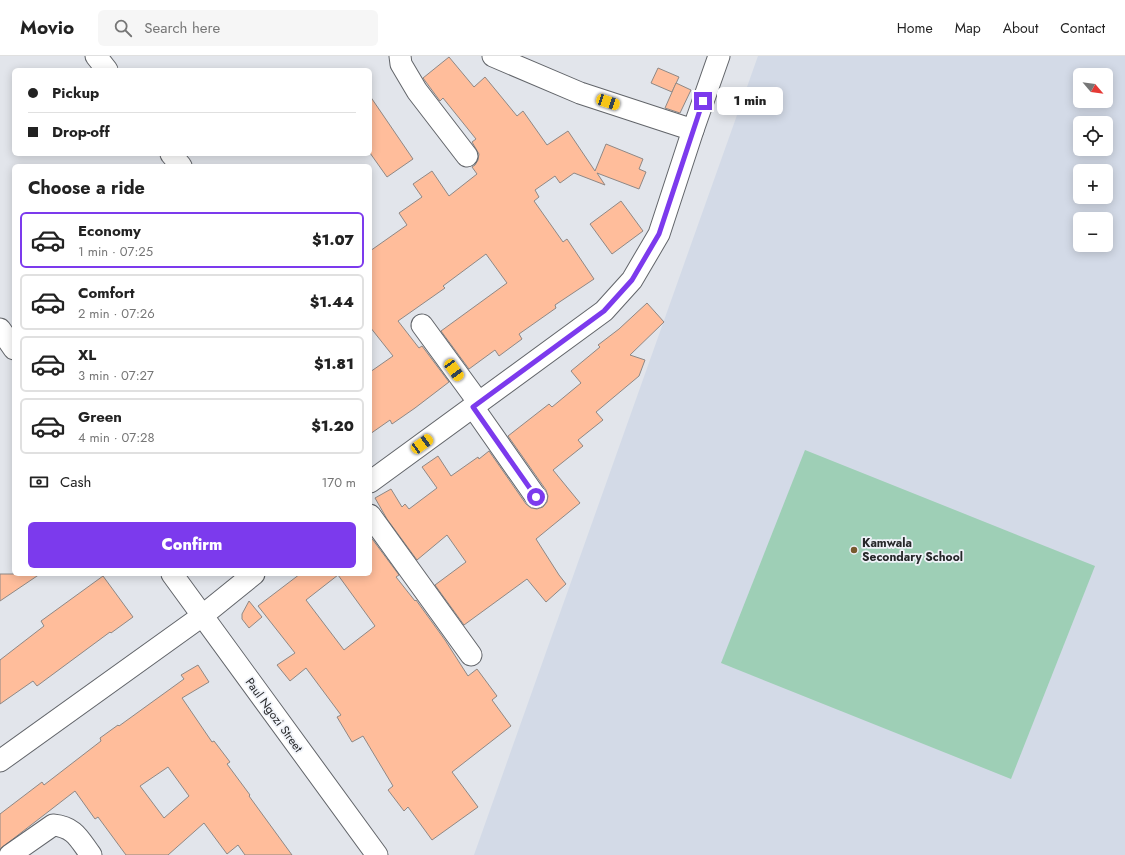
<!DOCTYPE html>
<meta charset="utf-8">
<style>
:root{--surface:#fff;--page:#f6f6f6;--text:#222;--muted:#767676;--line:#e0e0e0;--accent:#7c3aed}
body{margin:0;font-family:Jost,sans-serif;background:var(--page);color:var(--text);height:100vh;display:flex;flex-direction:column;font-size:15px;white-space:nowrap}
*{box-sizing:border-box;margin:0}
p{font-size:13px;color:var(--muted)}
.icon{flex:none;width:22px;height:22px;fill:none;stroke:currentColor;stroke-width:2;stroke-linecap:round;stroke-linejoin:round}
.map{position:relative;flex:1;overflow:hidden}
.panel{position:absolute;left:12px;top:108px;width:360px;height:412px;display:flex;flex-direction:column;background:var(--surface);border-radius:6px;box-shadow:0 2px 10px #0003}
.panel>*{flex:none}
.hud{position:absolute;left:12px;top:12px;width:360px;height:88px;border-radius:6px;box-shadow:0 2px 10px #0003;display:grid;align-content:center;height:88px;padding:0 16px;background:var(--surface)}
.needle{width:26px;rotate:119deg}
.controls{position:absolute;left:1073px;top:12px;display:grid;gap:8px}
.controls a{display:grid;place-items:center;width:40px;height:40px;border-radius:6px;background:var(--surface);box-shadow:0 2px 10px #0003;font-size:20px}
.end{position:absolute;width:18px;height:18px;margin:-9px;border:5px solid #7c3aed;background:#fff;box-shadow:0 0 0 2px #fff}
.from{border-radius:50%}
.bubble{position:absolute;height:28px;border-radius:6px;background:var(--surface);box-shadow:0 2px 10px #0003;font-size:13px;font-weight:800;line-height:28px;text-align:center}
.car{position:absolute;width:12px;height:24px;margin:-12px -6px;border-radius:5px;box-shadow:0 0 3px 1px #0007;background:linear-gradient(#f5c518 24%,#345 0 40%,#f5c518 0 76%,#345 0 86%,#f5c518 0)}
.hud b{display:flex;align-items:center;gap:14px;height:38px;font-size:15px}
.hud b+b{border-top:1px solid var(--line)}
.hud i{width:10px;height:10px;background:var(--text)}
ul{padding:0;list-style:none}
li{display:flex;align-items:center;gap:12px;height:56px;margin:0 8px 6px;padding:0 8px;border:2px solid var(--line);border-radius:6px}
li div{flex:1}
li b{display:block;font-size:15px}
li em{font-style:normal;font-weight:800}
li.current{border-color:var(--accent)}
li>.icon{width:36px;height:36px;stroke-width:1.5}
h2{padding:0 16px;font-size:18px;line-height:48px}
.pay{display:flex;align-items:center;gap:10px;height:44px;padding:0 16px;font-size:15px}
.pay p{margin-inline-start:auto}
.cta{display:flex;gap:8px;margin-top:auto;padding:8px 16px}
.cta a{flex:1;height:46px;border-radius:6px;background:var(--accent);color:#fff;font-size:16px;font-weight:800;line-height:46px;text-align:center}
header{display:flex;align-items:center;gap:24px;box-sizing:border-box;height:56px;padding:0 20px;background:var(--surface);border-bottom:1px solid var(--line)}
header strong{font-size:19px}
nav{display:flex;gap:22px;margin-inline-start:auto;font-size:14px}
.search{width:280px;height:36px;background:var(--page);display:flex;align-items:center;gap:10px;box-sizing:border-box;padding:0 14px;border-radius:6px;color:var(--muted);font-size:15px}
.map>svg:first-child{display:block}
.built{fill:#d3dae7;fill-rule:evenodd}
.green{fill:#9ecfb6}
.building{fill:#ffbd9b;stroke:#8f8885;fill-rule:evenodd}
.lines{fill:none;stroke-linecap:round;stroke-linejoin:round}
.minor-casing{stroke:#62656a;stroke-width:23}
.minor{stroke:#fff;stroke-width:21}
.route{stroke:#7c3aed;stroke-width:5}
.poi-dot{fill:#785a2e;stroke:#eff2f8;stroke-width:1.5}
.labels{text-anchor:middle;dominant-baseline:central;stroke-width:3.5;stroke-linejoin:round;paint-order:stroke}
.poi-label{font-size:12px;font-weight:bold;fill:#262729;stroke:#eff2f8;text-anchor:start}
.street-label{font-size:12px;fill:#262729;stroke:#eff2f8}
</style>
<header>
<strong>Movio</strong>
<div class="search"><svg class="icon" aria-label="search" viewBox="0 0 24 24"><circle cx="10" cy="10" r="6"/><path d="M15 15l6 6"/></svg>Search here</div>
<nav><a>Home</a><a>Map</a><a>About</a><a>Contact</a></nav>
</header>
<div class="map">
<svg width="1125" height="799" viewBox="0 0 1125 799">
<rect width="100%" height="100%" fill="#e2e5eb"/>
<!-- built -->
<path class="built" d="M758 0H1125V799H474ZM1080 19H1106V45H1080ZM1080 67H1106V93H1080ZM1080 115H1106V141H1080ZM1080 163H1106V189H1080Z"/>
<!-- green -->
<path class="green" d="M805 394 1095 510 1011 723 721 607Z"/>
<!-- building -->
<g class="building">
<path d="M449 1 474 31 485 21 517 60 523 55 547 89 568 75 595 115 606 88 643 103 639 113 646 116 639 133 597 117 605 129 574 117 560 127 555 120 535 134 539 141 534 145 563 186 567 183 594 223 555 249 556 252 519 278 522 283 499 300 495 294 469 313 441 275 507 227 486 198 443 230 445 232 398 265 419 292 422 290 449 326 415 352 392 368 390 364 370 378V316L393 300 370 271V195L407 169 399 157 422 141 413 128 432 115 449 140 477 118 472 111 475 109 478 104 479 98 472 86 476 83 443 42 440 45 423 22Z"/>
<path d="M658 12 679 21 672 36 651 27Z"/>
<path d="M676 27 691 34 680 57 665 52Z"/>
<path d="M370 40 413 103 387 121 370 97Z"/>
<path d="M621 145 643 175 612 198 590 168Z"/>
<path d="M647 247 664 266 630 299 645 304 639 320 596 356 603 364 578 384 583 390 553 414 580 447 536 483 559 519 566 528 546 546 527 523 464 569 435 529 466 506 447 479 417 504 387 463 375 442 391 433 402 451 405 448 409 453 437 432 422 411 438 400 451 420 478 401 479 403 489 395 526 448 531 452 537 453 543 451 547 446 548 440 546 434 508 380 549 348 552 351 581 327 571 315 600 291 598 289 619 273Z"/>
<path d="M370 480 399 519 396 521 415 545 416 544 445 584 468 620 477 613 497 640 492 644 511 670 452 716 478 751 432 784 408 751 404 755 388 734 393 730 363 680 352 686 337 661 341 659 306 612 290 625 277 609 295 597 258 550 300 518H370ZM338 519 375 570 344 594 306 544Z"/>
<path d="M0 518H40L0 545Z"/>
<path d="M103 520 133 561 111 577 110 576 37 630 33 625 0 648V604L44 570 41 565Z"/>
<path d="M249 545 262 561 249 572 242 563V558Z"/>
<path d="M198 609 209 626 182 642 212 686 214 685 230 706 227 708 250 739 249 740 292 799H245L238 789 227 798 204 767 168 799H126L98 761 95 763 75 735 0 793V758L42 726 44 729 101 685 100 682 118 669 119 670 184 623 181 619ZM168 711 189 740 164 762 140 730Z"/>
</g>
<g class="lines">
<defs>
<g id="minor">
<path d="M96 0 107 14"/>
<path d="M400 0 401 8 417 35 467 100"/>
<path d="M493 0 580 37 693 74"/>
<path d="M171 98 181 110"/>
<path d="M422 269 479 347"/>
<path d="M0 273 14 293"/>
<path d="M473 351 536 441"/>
<path d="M370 426 604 255 632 224 659 178 693 74 719 0"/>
<path d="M370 459 471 599"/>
<path d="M172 518 377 799"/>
<path d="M0 705 202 560 254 518"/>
<path d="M10 799 53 769C75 771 79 783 91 799"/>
</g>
</defs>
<!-- minor casing -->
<use href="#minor" class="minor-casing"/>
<!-- minor -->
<use href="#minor" class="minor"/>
</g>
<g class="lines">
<!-- route -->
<path class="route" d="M536 441 473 351 604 255 632 224 659 178 703 45"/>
</g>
<!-- markers -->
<circle class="poi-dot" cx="854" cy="494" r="4"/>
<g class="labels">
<!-- poi labels -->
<g class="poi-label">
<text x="862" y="487">Kamwala<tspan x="862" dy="14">Secondary School</tspan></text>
</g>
<!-- street labels -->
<g class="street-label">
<text transform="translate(274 659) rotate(54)">Paul Ngozi Street</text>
</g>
</g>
</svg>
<div class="controls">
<a><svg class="needle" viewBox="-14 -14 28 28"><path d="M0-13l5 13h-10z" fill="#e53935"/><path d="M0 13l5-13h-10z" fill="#767676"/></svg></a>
<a><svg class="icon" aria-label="locate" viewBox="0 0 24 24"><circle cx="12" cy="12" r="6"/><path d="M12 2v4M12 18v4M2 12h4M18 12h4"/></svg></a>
<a>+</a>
<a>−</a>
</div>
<i class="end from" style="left:536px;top:441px"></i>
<i class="end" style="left:703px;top:45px"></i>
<div class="bubble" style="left:717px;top:31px;width:66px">1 min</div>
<i class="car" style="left:608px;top:46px;rotate:108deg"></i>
<i class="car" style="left:454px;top:314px;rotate:144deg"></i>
<i class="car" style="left:422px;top:388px;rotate:54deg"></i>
<div class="hud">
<b><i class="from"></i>Pickup</b>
<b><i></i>Drop-off</b>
</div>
<section class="panel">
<h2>Choose a ride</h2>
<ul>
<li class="current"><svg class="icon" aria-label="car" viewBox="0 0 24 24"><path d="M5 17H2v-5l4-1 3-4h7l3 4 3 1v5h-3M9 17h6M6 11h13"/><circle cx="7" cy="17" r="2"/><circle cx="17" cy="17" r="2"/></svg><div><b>Economy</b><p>1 min · 07:25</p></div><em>$1.07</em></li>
<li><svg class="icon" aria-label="car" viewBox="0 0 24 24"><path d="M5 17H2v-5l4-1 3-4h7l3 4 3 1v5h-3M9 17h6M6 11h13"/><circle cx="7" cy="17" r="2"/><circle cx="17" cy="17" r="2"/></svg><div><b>Comfort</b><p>2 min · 07:26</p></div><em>$1.44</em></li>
<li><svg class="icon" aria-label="car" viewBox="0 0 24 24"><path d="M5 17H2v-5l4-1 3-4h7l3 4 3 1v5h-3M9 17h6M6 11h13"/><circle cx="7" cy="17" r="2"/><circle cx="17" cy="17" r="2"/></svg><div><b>XL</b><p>3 min · 07:27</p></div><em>$1.81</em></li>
<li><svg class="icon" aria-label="car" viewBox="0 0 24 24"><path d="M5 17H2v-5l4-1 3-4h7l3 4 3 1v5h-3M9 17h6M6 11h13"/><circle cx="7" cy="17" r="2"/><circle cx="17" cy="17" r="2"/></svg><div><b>Green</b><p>4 min · 07:28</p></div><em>$1.20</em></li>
</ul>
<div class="pay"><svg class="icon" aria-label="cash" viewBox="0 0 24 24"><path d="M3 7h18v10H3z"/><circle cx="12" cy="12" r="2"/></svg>Cash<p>170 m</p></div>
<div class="cta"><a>Confirm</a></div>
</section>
</div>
